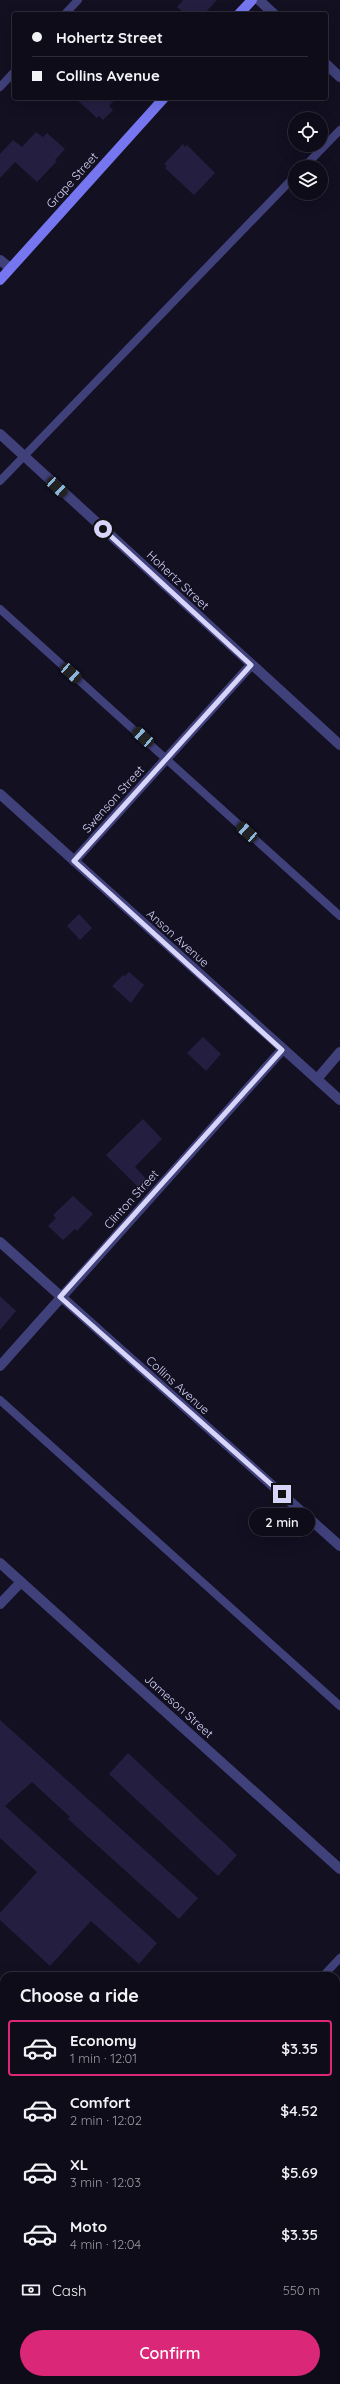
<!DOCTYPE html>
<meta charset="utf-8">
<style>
:root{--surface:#0e0c19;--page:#171522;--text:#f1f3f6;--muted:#9b9ba2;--line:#2e2c38;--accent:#db2777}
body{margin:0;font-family:Quicksand,sans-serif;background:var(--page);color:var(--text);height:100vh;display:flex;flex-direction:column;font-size:15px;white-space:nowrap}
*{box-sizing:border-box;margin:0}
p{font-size:13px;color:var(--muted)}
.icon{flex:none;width:22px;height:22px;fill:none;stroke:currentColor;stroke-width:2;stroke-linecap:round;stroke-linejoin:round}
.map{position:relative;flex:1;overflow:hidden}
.sheet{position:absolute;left:0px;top:1972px;width:340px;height:412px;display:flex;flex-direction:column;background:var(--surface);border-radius:12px 12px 0 0;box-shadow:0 4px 16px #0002,0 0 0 1px var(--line)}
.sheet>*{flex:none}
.banner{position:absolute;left:12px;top:12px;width:316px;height:88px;border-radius:4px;box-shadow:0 4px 16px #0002,0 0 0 1px var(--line);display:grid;align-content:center;height:88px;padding:0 20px;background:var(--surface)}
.controls{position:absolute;left:288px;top:112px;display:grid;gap:8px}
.controls a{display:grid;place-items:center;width:40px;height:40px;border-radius:50%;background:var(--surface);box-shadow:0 4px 16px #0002,0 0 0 1px var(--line);font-size:20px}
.end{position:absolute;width:18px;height:18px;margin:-9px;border:5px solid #d8d5fa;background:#111;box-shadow:0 0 0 2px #111}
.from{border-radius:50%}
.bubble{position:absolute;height:28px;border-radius:14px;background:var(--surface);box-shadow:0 4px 16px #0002,0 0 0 1px var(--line);font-size:13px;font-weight:600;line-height:28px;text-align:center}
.car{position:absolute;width:12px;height:24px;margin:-12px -6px;border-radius:5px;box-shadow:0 0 3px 1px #0007;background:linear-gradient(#222 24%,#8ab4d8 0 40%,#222 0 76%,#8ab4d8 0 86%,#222 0)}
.banner b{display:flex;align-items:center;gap:14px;height:38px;font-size:15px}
.banner b+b{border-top:1px solid var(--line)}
.banner i{width:10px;height:10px;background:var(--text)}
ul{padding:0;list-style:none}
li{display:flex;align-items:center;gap:12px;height:56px;margin:0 8px 6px;padding:0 12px;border:2px solid transparent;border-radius:4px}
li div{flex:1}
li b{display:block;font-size:15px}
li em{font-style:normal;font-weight:600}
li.active{border-color:var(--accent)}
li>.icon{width:36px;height:36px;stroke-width:1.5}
h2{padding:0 20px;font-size:18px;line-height:48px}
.pay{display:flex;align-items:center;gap:10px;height:44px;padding:0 20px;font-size:15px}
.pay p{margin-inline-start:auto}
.button{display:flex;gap:8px;margin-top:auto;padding:8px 20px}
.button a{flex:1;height:46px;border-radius:24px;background:var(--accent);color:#fff;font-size:16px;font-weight:600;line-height:46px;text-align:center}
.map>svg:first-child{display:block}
.building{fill:#241e40}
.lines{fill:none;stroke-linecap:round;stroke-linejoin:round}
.lane{stroke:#40407b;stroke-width:8}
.street{stroke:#40407b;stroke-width:10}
.secondary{stroke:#7677f0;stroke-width:10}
.highway{stroke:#ed5da7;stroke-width:12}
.route{stroke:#d8d5fa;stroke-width:5}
.labels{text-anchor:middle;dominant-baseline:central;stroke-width:3;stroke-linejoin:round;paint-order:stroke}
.street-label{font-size:12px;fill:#d8d5fa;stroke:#121021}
</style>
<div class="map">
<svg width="340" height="2384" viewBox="0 0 340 2384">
<rect width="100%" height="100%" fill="#121021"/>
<!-- building -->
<g class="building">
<path d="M183 0H217L204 14H185L177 7Z"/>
<path d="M75 98H116L109 106 113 110 103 120 99 116 97 118Z"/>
<path d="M36 132 43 137 47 133 65 149 55 160 57 161 37 182 15 162 0 178V154L13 140 22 147Z"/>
<path d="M183 144 185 147 187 145 215 173 194 195 165 168 167 166 164 164Z"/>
<path d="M79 914 92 928 80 940 67 926Z"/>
<path d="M129 972 144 985 131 1003 112 986 123 975 125 976Z"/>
<path d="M203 1037 221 1054 206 1071 187 1053Z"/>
<path d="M143 1119 162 1139 135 1167 152 1185 144 1193 106 1155Z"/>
<path d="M73 1196 93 1214 77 1231 75 1229 63 1240 48 1226 56 1218 53 1215Z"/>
<path d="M0 1296 16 1311 0 1330Z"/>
<path d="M0 1720 198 1898 179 1919 68 1819 70 1817 32 1782 5 1806 157 1943 139 1964 91 1921 50 1966 0 1920V1913L37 1872 0 1838Z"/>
<path d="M128 1753 237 1855 218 1876 109 1774Z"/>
</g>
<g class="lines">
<!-- lane -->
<g class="lane">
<path d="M65 14 78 0"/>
<path d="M0 87 14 72"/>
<path d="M304 167 340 130"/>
<path d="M0 481 295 176"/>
<path d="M0 609 340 916"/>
<path d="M0 1400 340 1706"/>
<path d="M323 1976 340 1958"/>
<path d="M336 2102 340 2105"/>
</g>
<!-- street -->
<g class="street">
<path d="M259 0 274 14"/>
<path d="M326 64 340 77"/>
<path d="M0 260 10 268"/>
<path d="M0 434 340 745"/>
<path d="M0 794 340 1100"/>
<path d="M74 861 251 665"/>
<path d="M317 1079 340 1052"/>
<path d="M0 1242 340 1546"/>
<path d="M0 1366 282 1050"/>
<path d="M0 1563 340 1869"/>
<path d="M0 1604 21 1582"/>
</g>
<!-- secondary -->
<g class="secondary">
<path d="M239 14 252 0"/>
<path d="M0 280 164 98"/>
<path d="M0 1994 4 1997"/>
<path d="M336 2293 340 2296"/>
<path d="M0 2328 4 2332"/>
<path d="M58 2380 63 2384"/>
</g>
<!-- highway -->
<g class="highway">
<path d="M0 2139 4 2143"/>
<path d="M0 2206 4 2209"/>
<path d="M0 2316 4 2321"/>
<path d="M194 2380 199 2384"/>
<path d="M271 2380 276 2384"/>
</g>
</g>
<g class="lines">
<!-- route -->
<path class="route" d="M103 529 251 665 74 861 282 1050 60 1297 282 1494"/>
</g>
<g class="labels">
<!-- street labels -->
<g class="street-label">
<text transform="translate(72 180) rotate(-48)">Grape Street</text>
<text transform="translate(178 580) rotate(43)">Hohertz Street</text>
<text transform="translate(113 799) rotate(-48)">Swenson Street</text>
<text transform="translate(178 938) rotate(42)">Anson Avenue</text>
<text transform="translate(131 1199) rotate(-48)">Clinton Street</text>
<text transform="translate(178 1385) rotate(42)">Collins Avenue</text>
<text transform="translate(179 1706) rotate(42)">Jameson Street</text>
</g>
</g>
</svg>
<div class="controls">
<a><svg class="icon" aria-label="locate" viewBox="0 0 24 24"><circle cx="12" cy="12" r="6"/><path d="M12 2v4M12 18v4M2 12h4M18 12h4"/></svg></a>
<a><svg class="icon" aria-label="layers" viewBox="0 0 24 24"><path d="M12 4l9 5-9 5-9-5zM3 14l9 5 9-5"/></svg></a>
</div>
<i class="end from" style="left:103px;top:529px"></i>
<i class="end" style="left:282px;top:1494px"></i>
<div class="bubble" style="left:249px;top:1508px;width:66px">2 min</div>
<i class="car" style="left:57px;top:487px;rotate:133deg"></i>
<i class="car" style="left:71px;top:673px;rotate:132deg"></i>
<i class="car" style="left:143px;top:737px;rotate:312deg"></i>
<i class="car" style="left:247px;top:832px;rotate:312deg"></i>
<div class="banner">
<b><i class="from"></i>Hohertz Street</b>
<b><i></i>Collins Avenue</b>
</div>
<section class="sheet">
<h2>Choose a ride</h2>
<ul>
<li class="active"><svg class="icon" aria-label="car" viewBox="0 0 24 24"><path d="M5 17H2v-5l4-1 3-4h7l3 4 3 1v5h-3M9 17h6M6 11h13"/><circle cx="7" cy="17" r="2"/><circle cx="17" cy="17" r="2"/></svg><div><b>Economy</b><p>1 min · 12:01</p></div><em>$3.35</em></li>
<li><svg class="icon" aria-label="car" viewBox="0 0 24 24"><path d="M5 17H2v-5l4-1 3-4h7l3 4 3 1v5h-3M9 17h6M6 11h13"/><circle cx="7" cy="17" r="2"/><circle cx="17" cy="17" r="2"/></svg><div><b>Comfort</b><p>2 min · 12:02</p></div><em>$4.52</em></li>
<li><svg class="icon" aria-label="car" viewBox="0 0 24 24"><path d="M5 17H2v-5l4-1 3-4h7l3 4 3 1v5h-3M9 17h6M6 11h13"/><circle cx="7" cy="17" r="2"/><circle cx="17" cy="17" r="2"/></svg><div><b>XL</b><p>3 min · 12:03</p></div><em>$5.69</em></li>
<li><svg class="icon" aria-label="car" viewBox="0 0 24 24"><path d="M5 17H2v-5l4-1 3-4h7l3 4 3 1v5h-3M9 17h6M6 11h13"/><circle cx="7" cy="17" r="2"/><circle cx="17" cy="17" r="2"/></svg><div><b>Moto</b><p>4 min · 12:04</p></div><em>$3.35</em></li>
</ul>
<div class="pay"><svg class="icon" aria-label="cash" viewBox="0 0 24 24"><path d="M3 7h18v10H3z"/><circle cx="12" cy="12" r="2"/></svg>Cash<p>550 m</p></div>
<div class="button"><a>Confirm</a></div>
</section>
</div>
